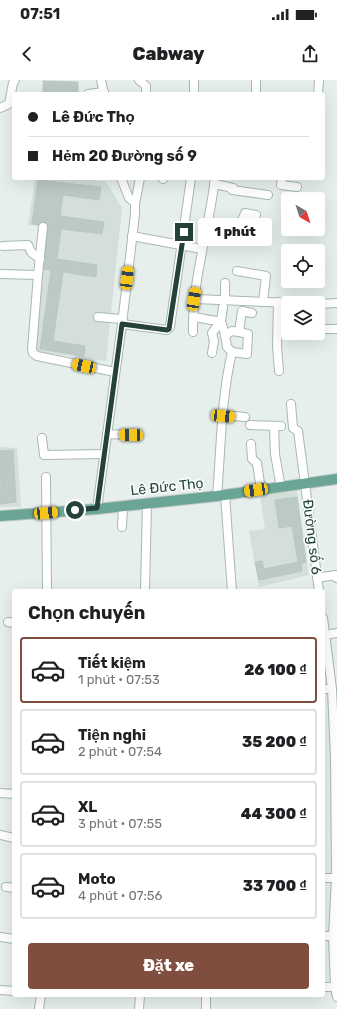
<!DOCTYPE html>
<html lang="vi">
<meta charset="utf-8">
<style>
:root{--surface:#fff;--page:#f6f6f6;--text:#202124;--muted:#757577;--line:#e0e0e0;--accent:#7f4e3f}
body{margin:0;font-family:Rubik,sans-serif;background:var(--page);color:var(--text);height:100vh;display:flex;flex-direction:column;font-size:15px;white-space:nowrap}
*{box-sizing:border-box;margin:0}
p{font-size:13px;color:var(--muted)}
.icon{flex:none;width:22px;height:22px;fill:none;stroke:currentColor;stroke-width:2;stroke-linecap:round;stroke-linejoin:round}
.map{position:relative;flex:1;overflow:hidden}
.sheet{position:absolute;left:12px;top:509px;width:313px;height:408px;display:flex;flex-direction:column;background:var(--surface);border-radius:4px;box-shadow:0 4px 16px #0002}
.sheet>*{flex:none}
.guide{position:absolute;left:12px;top:12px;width:313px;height:88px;border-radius:4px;box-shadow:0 4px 16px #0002;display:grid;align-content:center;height:88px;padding:0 16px;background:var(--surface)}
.needle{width:26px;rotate:141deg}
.controls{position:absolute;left:281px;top:112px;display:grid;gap:8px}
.controls a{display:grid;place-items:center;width:44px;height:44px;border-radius:4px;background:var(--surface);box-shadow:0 4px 16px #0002;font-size:20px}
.end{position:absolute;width:18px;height:18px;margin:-9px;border:5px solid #24423a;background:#fff;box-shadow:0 0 0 2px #fff}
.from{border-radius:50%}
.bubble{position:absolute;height:28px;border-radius:4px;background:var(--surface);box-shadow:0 4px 16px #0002;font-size:13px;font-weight:800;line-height:28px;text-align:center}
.car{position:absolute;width:12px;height:24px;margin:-12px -6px;border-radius:5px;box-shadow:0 0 3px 1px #0007;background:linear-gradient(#f5c518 24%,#345 0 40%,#f5c518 0 76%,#345 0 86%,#f5c518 0)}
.guide b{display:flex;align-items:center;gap:14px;height:38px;font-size:15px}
.guide b+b{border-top:1px solid var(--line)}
.guide i{width:10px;height:10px;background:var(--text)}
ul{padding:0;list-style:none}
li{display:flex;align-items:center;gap:12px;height:66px;margin:0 8px 6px;padding:0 8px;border:2px solid var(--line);border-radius:4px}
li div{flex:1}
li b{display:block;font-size:15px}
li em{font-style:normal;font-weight:800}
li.selected{border-color:var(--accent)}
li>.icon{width:36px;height:36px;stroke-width:1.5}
h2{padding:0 16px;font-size:18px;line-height:48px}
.button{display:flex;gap:8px;margin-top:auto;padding:8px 16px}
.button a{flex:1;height:46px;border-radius:4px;background:var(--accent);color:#fff;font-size:16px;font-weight:800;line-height:46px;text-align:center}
.status{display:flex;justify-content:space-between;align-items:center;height:28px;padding:0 20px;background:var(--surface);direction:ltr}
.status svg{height:11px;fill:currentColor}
header{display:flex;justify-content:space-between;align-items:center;height:52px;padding:0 16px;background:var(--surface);font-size:18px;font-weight:800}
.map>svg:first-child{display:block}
.built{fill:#d4dfda}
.building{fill:#bbcac4;stroke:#b8c9c2}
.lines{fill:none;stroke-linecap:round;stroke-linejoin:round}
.minor-casing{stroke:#a8b8b2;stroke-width:10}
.major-casing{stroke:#c2cac8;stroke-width:12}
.minor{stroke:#fff;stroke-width:8}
.major{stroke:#6aa596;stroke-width:10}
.route{stroke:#24423a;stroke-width:5}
.labels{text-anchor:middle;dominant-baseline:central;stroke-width:3.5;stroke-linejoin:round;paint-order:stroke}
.street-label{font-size:14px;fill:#24423a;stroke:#f7fbf9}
</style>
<div class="status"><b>07:51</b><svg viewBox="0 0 49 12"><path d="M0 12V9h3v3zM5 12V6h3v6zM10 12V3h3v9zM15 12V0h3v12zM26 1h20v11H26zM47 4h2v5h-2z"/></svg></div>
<header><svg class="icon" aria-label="back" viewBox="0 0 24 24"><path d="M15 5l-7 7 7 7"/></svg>Cabway<svg class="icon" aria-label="share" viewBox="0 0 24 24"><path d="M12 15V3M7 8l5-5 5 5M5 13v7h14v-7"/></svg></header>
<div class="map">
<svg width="337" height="929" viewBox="0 0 337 929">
<rect width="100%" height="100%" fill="#e6efeb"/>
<!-- built -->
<g class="built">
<path d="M35 98H80L106 102 122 128 106 281 38 272 35 268 45 146 28 145Z"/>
<path d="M0 367 17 368 21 427H0Z"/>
<path d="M297 411 309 495 259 507 249 451 265 449 260 414Z"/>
</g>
<!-- building -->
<g class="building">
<path d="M43 1 78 2V14H43Z"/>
<path d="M38 100 101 107 99 120 63 115 60 136 104 142 102 154 61 149 57 179 97 185 96 197 63 192 53 261 85 266 84 276 40 269 51 190 44 189 48 145 43 142 38 145 32 144Z"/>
<path d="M13 370 16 422 0 424V412L1 411 0 371Z"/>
<path d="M297 417 306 482 301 483 302 491 259 500 255 482 262 481 264 489 298 482 292 446 279 448 275 420Z"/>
</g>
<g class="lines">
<defs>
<g id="minor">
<path d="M101 0 104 14"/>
<path d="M139 0 146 6V14"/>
<path d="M194 0V14"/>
<path d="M256 0V14"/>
<path d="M88 14 104 12"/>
<path d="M318 14 319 0"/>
<path d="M0 28 9 24 13 3 15 0"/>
<path d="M282 98 281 105 297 107"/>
<path d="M163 99V98"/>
<path d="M214 104 233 108 232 110 268 115"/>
<path d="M135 124 140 98"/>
<path d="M208 144 237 150 244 136 245 133 256 135"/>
<path d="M132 156 202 169"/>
<path d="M3 166 28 165 31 172 40 179"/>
<path d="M237 191 266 196 263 222"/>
<path d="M0 194 38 195 32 269 33 273 37 276 115 292"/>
<path d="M38 195 43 147"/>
<path d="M195 219 290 223"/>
<path d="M225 220V203"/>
<path d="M278 222 277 266 279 291"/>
<path d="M318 224 337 223"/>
<path d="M98 237 122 239"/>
<path d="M193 237C203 238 211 241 221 241L225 255 227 267 232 272C221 319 221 368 217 416"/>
<path d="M122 244 167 250 170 247 191 98"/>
<path d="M318 249H337"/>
<path d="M193 252C192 200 209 150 215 98"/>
<path d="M225 255 232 251 239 252 242 231 252 233"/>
<path d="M232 272 247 274 248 254 239 252"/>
<path d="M212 273 214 261 212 253 221 241 223 227"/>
<path d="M291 324 293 348 298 351 319 511"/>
<path d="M223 335 245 337"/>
<path d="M250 345 281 346"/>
<path d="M274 346 275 374 281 408"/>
<path d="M107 354 131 355"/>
<path d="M42 358 44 375 104 374"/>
<path d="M251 364 252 379 257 383 261 410"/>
<path d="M46 397 47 511"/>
<path d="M225 415 232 511"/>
<path d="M97 429 122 244 135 134V123L129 118 121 98"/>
<path d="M122 447 123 426"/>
<path d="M317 498 335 495 336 498H337"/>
<path d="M145 511 147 423"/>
<path d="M323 538 332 609 335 679 336 798 333 856 335 907 337 917"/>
<path d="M8 542 14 543"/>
<path d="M325 555 337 553"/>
<path d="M323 609H332"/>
<path d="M0 713 14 714"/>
<path d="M0 755 14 758"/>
<path d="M323 798H337"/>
<path d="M6 807 14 808"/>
<path d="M323 856H333"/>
<path d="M0 857 14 859"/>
<path d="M323 907H335"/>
<path d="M0 910 14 911"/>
<path d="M39 929 41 915"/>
<path d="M139 929 140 915"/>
<path d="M206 929V915"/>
</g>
<path id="major" d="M0 436 97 429 217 416 337 399"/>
</defs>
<!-- minor casing -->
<use href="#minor" class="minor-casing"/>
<!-- major casing -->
<use href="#major" class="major-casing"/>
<!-- minor -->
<use href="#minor" class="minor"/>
<!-- major -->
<use href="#major" class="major"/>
</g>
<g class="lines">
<!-- route -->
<path class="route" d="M75 430 97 428 122 244 167 250 169 249 184 152"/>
</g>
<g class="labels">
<!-- street labels -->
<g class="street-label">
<text transform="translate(167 407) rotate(-6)">Lê Đức Thọ</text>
<text transform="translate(312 457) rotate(83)">Đường số 6</text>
</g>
</g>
</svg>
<div class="controls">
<a><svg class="needle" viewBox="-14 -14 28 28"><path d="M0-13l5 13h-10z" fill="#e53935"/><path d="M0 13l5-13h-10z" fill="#757577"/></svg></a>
<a><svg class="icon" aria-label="locate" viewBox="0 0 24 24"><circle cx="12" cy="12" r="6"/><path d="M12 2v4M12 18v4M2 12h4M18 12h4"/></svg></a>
<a><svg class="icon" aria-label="layers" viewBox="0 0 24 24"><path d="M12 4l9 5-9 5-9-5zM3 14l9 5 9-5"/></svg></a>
</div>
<i class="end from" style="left:75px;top:430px"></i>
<i class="end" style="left:184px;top:152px"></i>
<div class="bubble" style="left:198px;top:138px;width:74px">1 phút</div>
<i class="car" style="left:127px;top:198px;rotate:7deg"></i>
<i class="car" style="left:194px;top:219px;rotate:9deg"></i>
<i class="car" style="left:84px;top:286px;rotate:282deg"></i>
<i class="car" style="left:223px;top:336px;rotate:95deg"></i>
<i class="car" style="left:131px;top:355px;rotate:271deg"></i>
<i class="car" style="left:256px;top:410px;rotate:262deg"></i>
<i class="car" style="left:46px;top:433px;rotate:85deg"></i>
<div class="guide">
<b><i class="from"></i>Lê Đức Thọ</b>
<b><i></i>Hẻm 20 Đường số 9</b>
</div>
<section class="sheet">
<h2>Chọn chuyến</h2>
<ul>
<li class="selected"><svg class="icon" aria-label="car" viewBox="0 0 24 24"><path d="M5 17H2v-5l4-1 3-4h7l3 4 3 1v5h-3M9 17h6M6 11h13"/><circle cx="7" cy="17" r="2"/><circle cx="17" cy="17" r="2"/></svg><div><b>Tiết kiệm</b><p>1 phút · 07:53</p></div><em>26 100 ₫</em></li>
<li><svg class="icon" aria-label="car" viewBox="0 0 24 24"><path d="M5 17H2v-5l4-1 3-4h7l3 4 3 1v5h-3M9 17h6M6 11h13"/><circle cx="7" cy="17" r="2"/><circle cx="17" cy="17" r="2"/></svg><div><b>Tiện nghi</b><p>2 phút · 07:54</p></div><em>35 200 ₫</em></li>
<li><svg class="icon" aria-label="car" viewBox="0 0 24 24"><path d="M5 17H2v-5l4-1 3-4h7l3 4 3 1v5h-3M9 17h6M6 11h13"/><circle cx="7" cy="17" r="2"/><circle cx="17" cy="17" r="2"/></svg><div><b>XL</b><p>3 phút · 07:55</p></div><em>44 300 ₫</em></li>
<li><svg class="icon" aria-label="car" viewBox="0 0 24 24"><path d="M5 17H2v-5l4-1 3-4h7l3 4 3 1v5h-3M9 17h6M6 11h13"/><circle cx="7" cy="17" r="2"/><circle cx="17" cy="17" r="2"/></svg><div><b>Moto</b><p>4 phút · 07:56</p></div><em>33 700 ₫</em></li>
</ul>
<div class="button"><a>Đặt xe</a></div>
</section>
</div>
